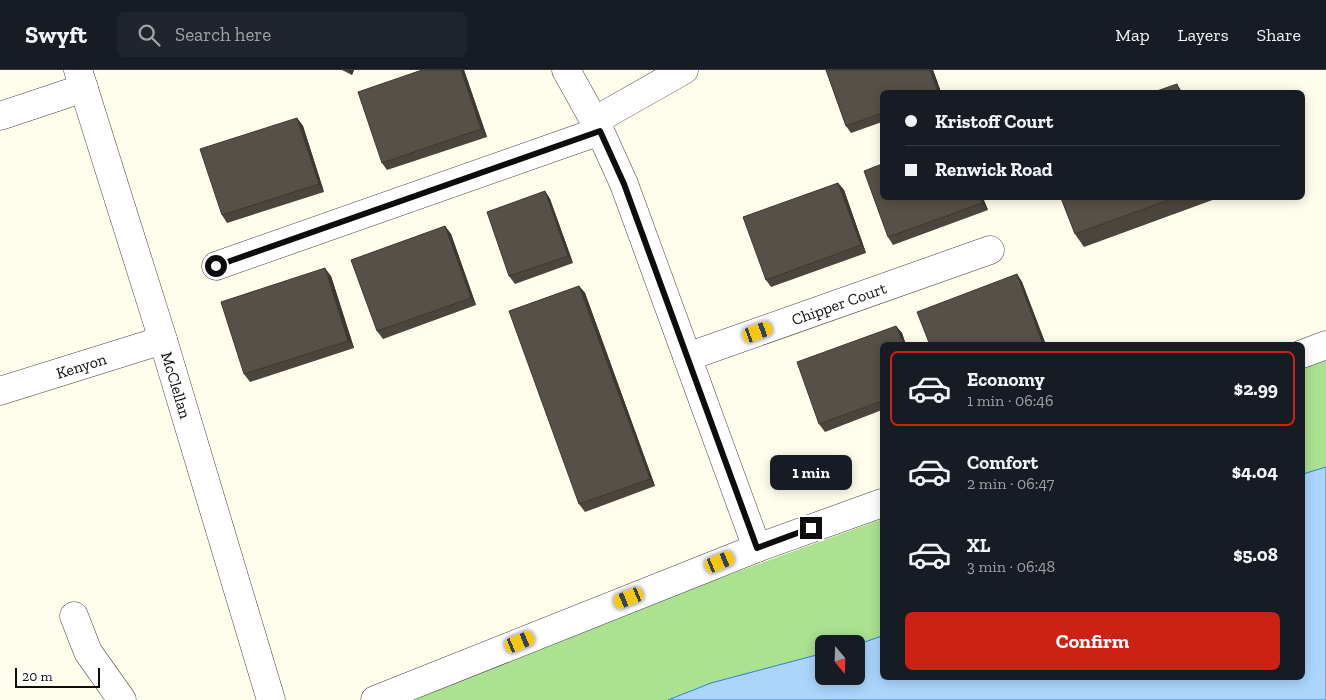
<!DOCTYPE html>
<meta charset="utf-8">
<style>
:root{--surface:#171b24;--page:#20242c;--text:#f1f3f6;--muted:#9ea1a6;--line:#363941;--accent:#cc2216}
body{margin:0;font-family:"Zilla Slab",serif;background:var(--page);color:var(--text);height:100vh;display:flex;flex-direction:column;font-size:19px;white-space:nowrap}
*{box-sizing:border-box;margin:0}
p{font-size:16px;color:var(--muted)}
.icon{flex:none;width:28px;height:28px;fill:none;stroke:currentColor;stroke-width:2;stroke-linecap:round;stroke-linejoin:round}
.map{position:relative;flex:1;overflow:hidden}
.details{position:absolute;left:880px;top:272px;width:425px;height:338px;display:flex;flex-direction:column;background:var(--surface);border-radius:8px;box-shadow:0 2px 12px #0003}
.details>*{flex:none}
.guide{position:absolute;left:880px;top:20px;width:425px;height:110px;border-radius:8px;box-shadow:0 2px 12px #0003;display:grid;align-content:center;height:110px;padding:0 25px;background:var(--surface)}
.needle{width:32px;rotate:161deg}
.fabs{position:absolute;left:815px;top:565px;display:grid;gap:10px}
.fabs a{display:grid;place-items:center;width:50px;height:50px;border-radius:8px;background:var(--surface);box-shadow:0 2px 12px #0003;font-size:25px}
.scale{position:absolute;left:15px;bottom:12px;width:85px;box-sizing:border-box;padding-left:5px;border:2px solid #0d0d0d;border-top:0;font-size:14px;line-height:18px;white-space:nowrap;color:#0d0d0d;-webkit-text-stroke:4px #fff;paint-order:stroke}
.end{position:absolute;width:22px;height:22px;margin:-11px;border:6px solid #0d0d0d;background:#fff;box-shadow:0 0 0 2px #fff}
.from{border-radius:50%}
.bubble{position:absolute;height:35px;border-radius:8px;background:var(--surface);box-shadow:0 2px 12px #0003;font-size:16px;font-weight:700;line-height:35px;text-align:center}
.car{position:absolute;width:15px;height:30px;margin:-15px -8px;border-radius:6px;box-shadow:0 0 4px 1px #0007;background:linear-gradient(#f5c518 24%,#345 0 40%,#f5c518 0 76%,#345 0 86%,#f5c518 0)}
.guide b{display:flex;align-items:center;gap:18px;height:48px;font-size:19px}
.guide b+b{border-top:1px solid var(--line)}
.guide i{width:12px;height:12px;background:var(--text)}
ul{padding:9px 0 0;list-style:none}
li{display:flex;align-items:center;gap:15px;height:75px;margin:0 10px 8px;padding:0 15px;border:2px solid transparent;border-radius:8px}
li div{flex:1}
li b{display:block;font-size:19px}
li em{font-style:normal;font-weight:700}
li.on{border-color:var(--accent)}
li>.icon{width:45px;height:45px;stroke-width:1.5}
.button{display:flex;gap:10px;margin-top:auto;padding:10px 25px}
.button a{flex:1;height:58px;border-radius:8px;background:var(--accent);color:#fff;font-size:20px;font-weight:700;line-height:58px;text-align:center}
header{display:flex;align-items:center;gap:30px;box-sizing:border-box;height:70px;padding:0 25px;background:var(--surface);border-bottom:1px solid var(--line)}
header strong{font-size:24px}
nav{display:flex;gap:28px;margin-inline-start:auto;font-size:18px}
.search{width:350px;height:45px;background:var(--page);display:flex;align-items:center;gap:12px;box-sizing:border-box;padding:0 18px;border-radius:8px;color:var(--muted);font-size:19px}
.map>svg:first-child{display:block}
.forest{fill:#abe190;fill-rule:evenodd}
.water{fill:#abd5fd;stroke:#2a81dc}
.lines{fill:none;stroke-linecap:round;stroke-linejoin:round}
.minor-casing{stroke:#404040;stroke-width:29}
.minor{stroke:#fff;stroke-width:28}
.wall{fill:#4b453e}
.shaded-wall{fill:#3d3832}
.building{fill:#575048;stroke:#3d3832}
.route{stroke:#0d0d0d;stroke-width:6}
.labels{text-anchor:middle;dominant-baseline:central;stroke-width:5;stroke-linejoin:round;paint-order:stroke}
.street-label{font-size:16px;fill:#0d0d0d;stroke:#fff}
</style>
<header>
<strong>Swyft</strong>
<div class="search"><svg class="icon" aria-label="search" viewBox="0 0 24 24"><circle cx="10" cy="10" r="6"/><path d="M15 15l6 6"/></svg>Search here</div>
<nav><a>Map</a><a>Layers</a><a>Share</a></nav>
</header>
<div class="map">
<svg width="1326" height="630" viewBox="0 0 1326 630">
<rect width="100%" height="100%" fill="#fffeed"/>
<!-- forest -->
<path class="forest" d="M1326 288V630H386L882 449V608H1302L1303 297ZM824 574H856V606H824Z"/>
<!-- water -->
<path class="water" d="M1326 397V630H668L711 613 824 583V606H856V575L882 566V608H1302L1303 404Z"/>
<g class="lines">
<defs>
<g id="minor">
<path id="s1" d="M78 0 163 270 271 630"/>
<path d="M566 0 600 61 624 114 757 478"/>
<path d="M0 46 84 18"/>
<path d="M594 51 684 0"/>
<path d="M216 196 600 61"/>
<path d="M1302 284 1326 275"/>
<path id="s2" d="M687 287 990 180"/>
<path id="s3" d="M0 321 163 270"/>
<path d="M74 546 88 582 122 630"/>
<path d="M375 630 757 478 882 433"/>
</g>
</defs>
<!-- minor casing -->
<use href="#minor" class="minor-casing"/>
<!-- minor -->
<use href="#minor" class="minor"/>
</g>
<!-- wall -->
<g class="wall">
<path d="M342 0H354L352 5Z"/>
<path d="M422 0H464L487 67 387 100 382 93Z"/>
<path d="M826 0H933L941 22H882V52L851 63 846 56Z"/>
<path d="M297 48 303 56 324 122 227 153 222 145Z"/>
<path d="M838 113 844 120 866 183 771 217 766 210Z"/>
<path d="M545 121 550 129 573 193 515 214 509 206Z"/>
<path d="M882 128H983L988 140 893 175 888 167Z"/>
<path d="M1061 128H1218L1084 177 1075 164Z"/>
<path d="M445 156 451 164 476 235 383 269 377 261Z"/>
<path d="M1017 204 1022 212 1046 275H930Z"/>
<path d="M331 206 354 278 250 312 244 304Z"/>
<path d="M579 216 585 223 655 416 585 442 579 434Z"/>
<path d="M896 256 902 263 906 275H882V340L825 362 819 354Z"/>
</g>
<!-- shaded-wall -->
<g class="shaded-wall">
<path d="M348 0H354L352 5Z"/>
<path d="M461 0H464L487 67 481 59Z"/>
<path d="M930 0H933L941 22H938Z"/>
<path d="M1177 14 1182 22H1180Z"/>
<path d="M297 48 303 56 324 122 319 114Z"/>
<path d="M838 113 844 120 866 183 861 175Z"/>
<path d="M545 121 550 129 573 193 568 186Z"/>
<path d="M980 128H983L988 140 982 133Z"/>
<path d="M445 156 451 164 476 235 471 228Z"/>
<path d="M325 198 331 206 354 278 348 271Z"/>
<path d="M1017 204 1022 212 1046 275H1045L1042 272Z"/>
<path d="M579 216 585 223 655 416 650 409Z"/>
<path d="M896 256 902 263 906 275H904Z"/>
</g>
<!-- building -->
<g class="building">
<path d="M422 0H461L481 59 382 93 358 22Z"/>
<path d="M826 0H930L938 22H882V43L846 56Z"/>
<path d="M1177 14 1180 22H1154Z"/>
<path d="M297 48 319 114 222 145 200 79Z"/>
<path d="M882 94V128H980L982 133 888 167 864 101Z"/>
<path d="M838 113 861 175 766 210 743 147Z"/>
<path d="M545 121 568 186 509 206 487 142Z"/>
<path d="M1061 128H1174L1075 164Z"/>
<path d="M445 156 471 228 377 261 351 190Z"/>
<path d="M325 198 348 271 244 304 221 232Z"/>
<path d="M1017 204 1042 272 1033 275H930L917 242Z"/>
<path d="M579 216 650 409 579 434 509 241Z"/>
<path d="M896 256 904 275H882V331L819 354 797 292Z"/>
</g>
<g class="lines">
<!-- route -->
<path class="route" d="M216 196 600 61 624 114 757 478 811 458"/>
</g>
<g class="labels">
<!-- street labels -->
<g class="street-label">
<text stroke="none"><textPath href="#s2" startOffset="161">Chipper Court</textPath></text>
<text stroke="none"><textPath href="#s3" startOffset="85">Kenyon</textPath></text>
<text stroke="none"><textPath href="#s1" startOffset="330">McClellan</textPath></text>
</g>
</g>
</svg>
<div class="fabs">
<a><svg class="needle" viewBox="-14 -14 28 28"><path d="M0-13l5 13h-10z" fill="#e53935"/><path d="M0 13l5-13h-10z" fill="#9ea1a6"/></svg></a>
</div>
<div class="scale">20 m</div>
<i class="end from" style="left:216px;top:196px"></i>
<i class="end" style="left:811px;top:458px"></i>
<div class="bubble" style="left:770px;top:385px;width:82px">1 min</div>
<i class="car" style="left:758px;top:262px;rotate:70deg"></i>
<i class="car" style="left:720px;top:492px;rotate:68deg"></i>
<i class="car" style="left:629px;top:528px;rotate:248deg"></i>
<i class="car" style="left:520px;top:572px;rotate:68deg"></i>
<div class="guide">
<b><i class="from"></i>Kristoff Court</b>
<b><i></i>Renwick Road</b>
</div>
<section class="details">
<ul>
<li class="on"><svg class="icon" aria-label="car" viewBox="0 0 24 24"><path d="M5 17H2v-5l4-1 3-4h7l3 4 3 1v5h-3M9 17h6M6 11h13"/><circle cx="7" cy="17" r="2"/><circle cx="17" cy="17" r="2"/></svg><div><b>Economy</b><p>1 min · 06:46</p></div><em>$2.99</em></li>
<li><svg class="icon" aria-label="car" viewBox="0 0 24 24"><path d="M5 17H2v-5l4-1 3-4h7l3 4 3 1v5h-3M9 17h6M6 11h13"/><circle cx="7" cy="17" r="2"/><circle cx="17" cy="17" r="2"/></svg><div><b>Comfort</b><p>2 min · 06:47</p></div><em>$4.04</em></li>
<li><svg class="icon" aria-label="car" viewBox="0 0 24 24"><path d="M5 17H2v-5l4-1 3-4h7l3 4 3 1v5h-3M9 17h6M6 11h13"/><circle cx="7" cy="17" r="2"/><circle cx="17" cy="17" r="2"/></svg><div><b>XL</b><p>3 min · 06:48</p></div><em>$5.08</em></li>
</ul>
<div class="button"><a>Confirm</a></div>
</section>
</div>
